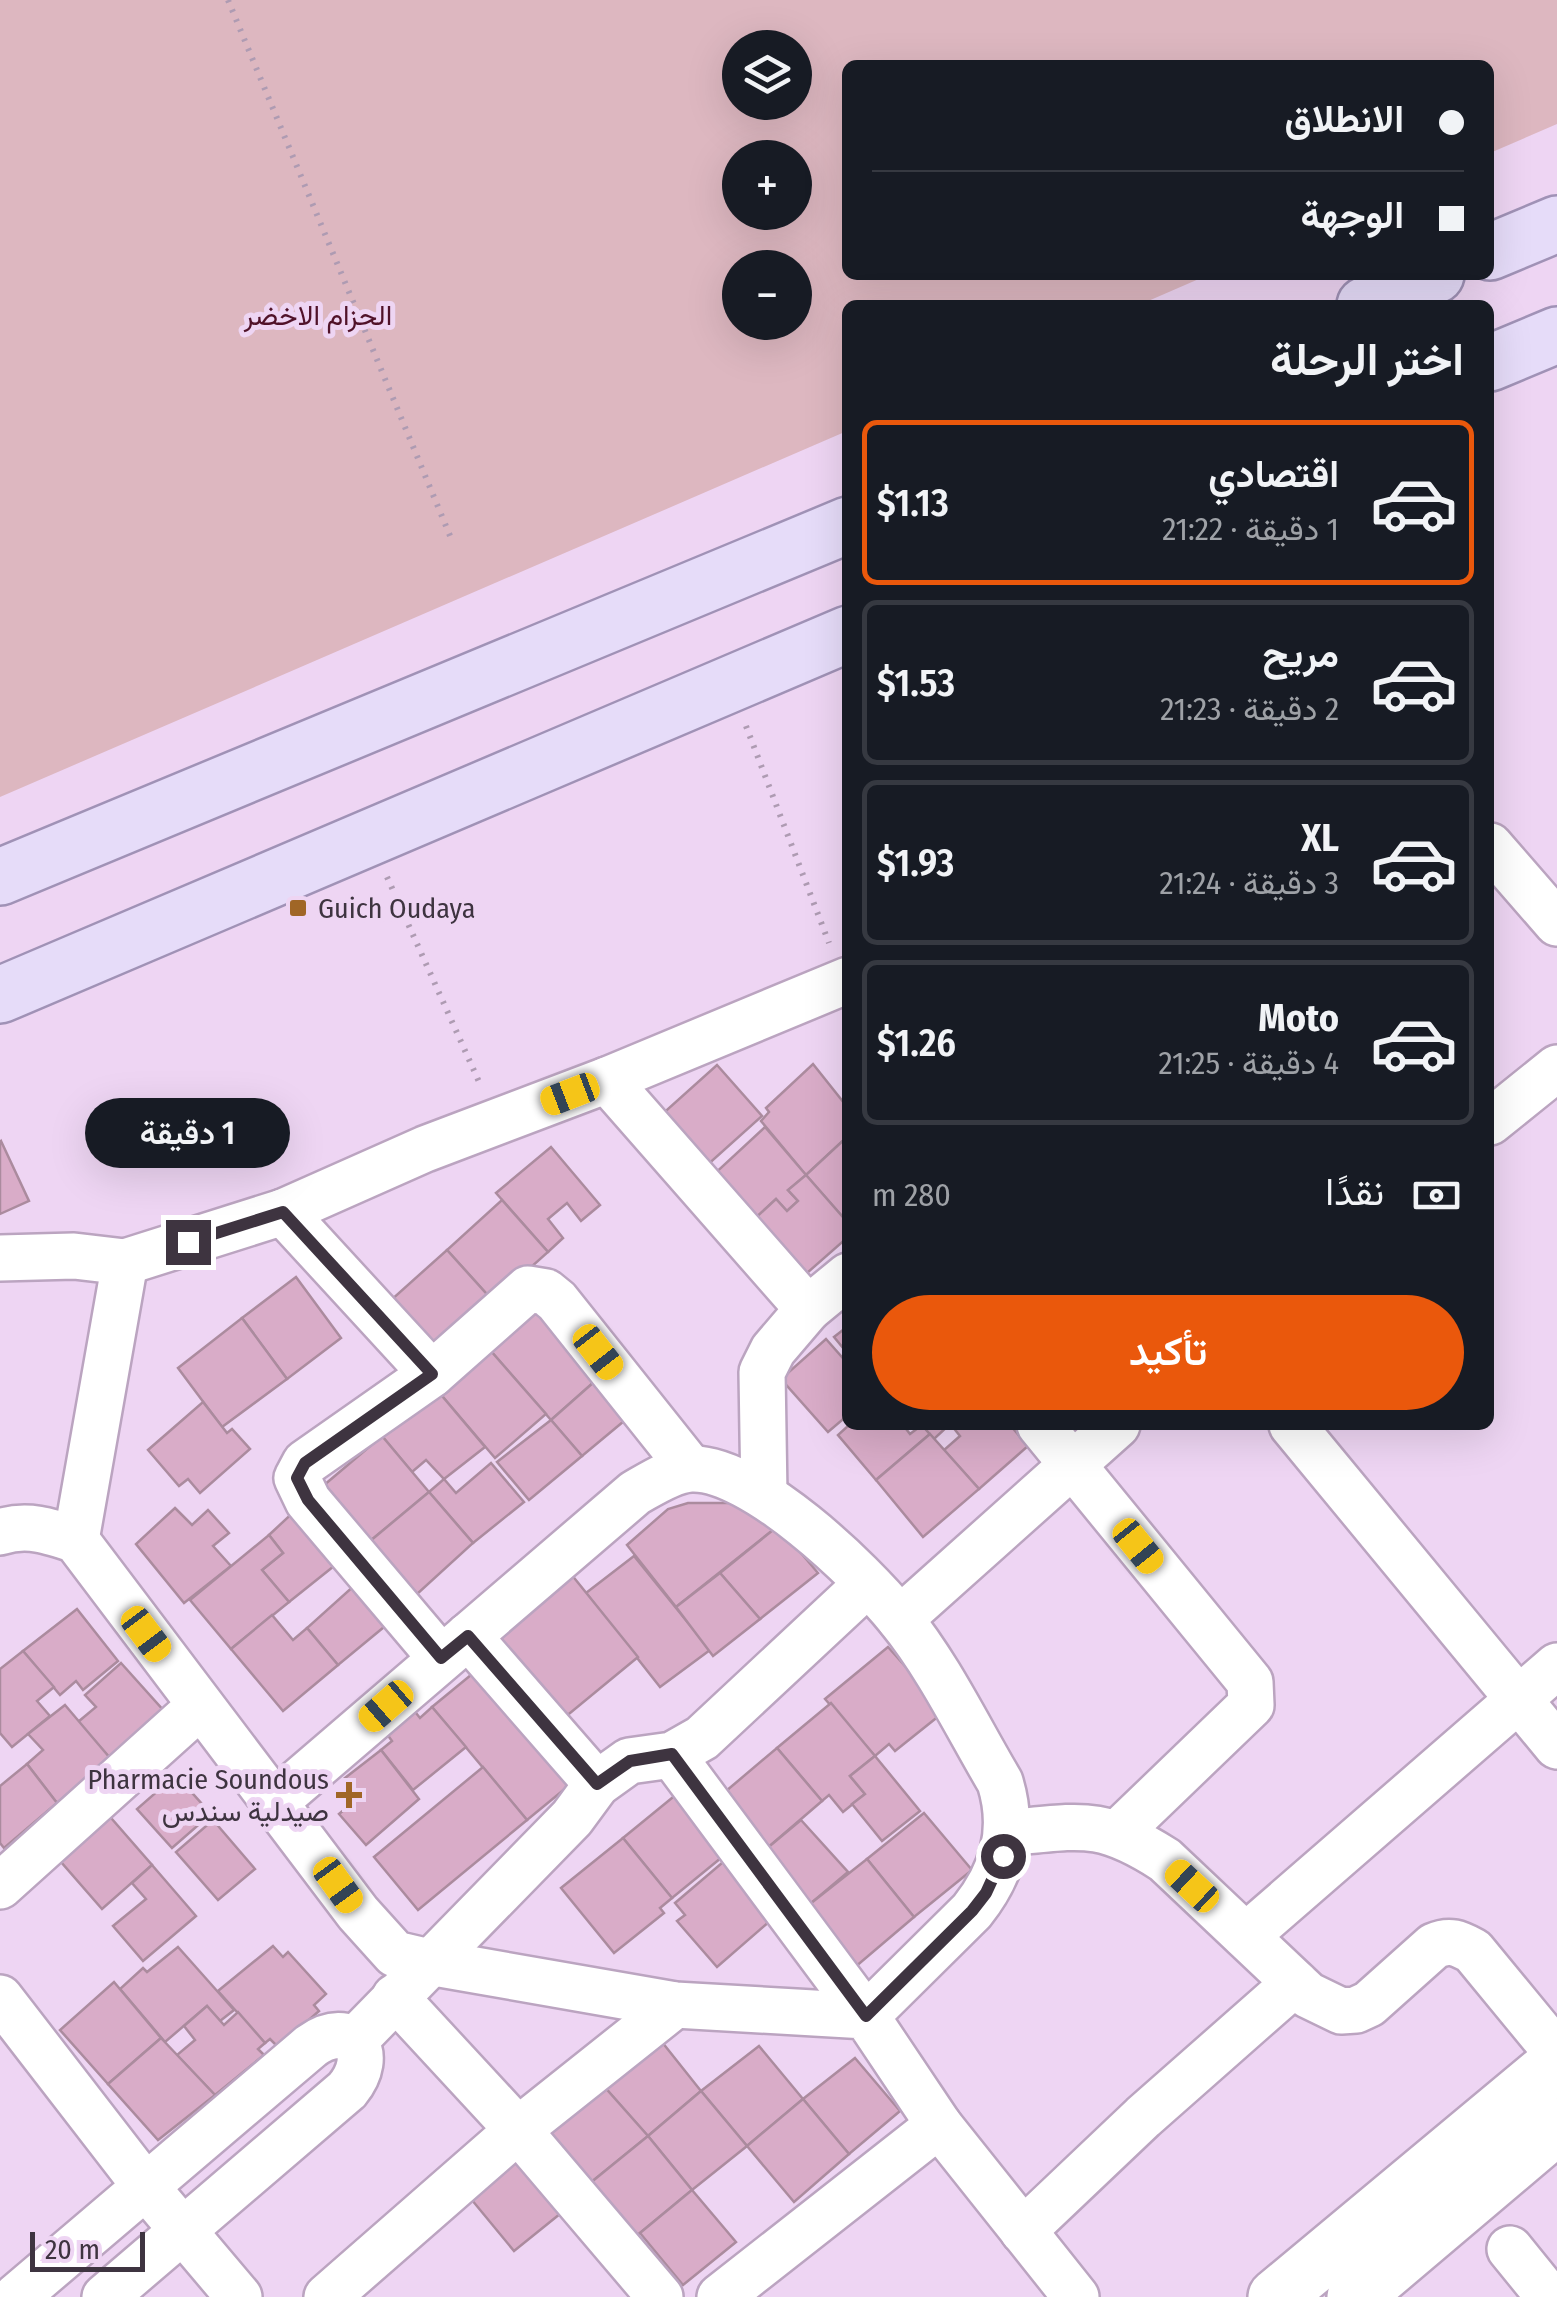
<!DOCTYPE html>
<html lang="ar">
<meta charset="utf-8">
<style>
:root{--surface:#171b24;--page:#242831;--text:#f1f3f6;--muted:#9ea1a6;--line:#363941;--accent:#ea580c}
body{margin:0;font-family:"Fira Sans Condensed",Vazirmatn,sans-serif;background:var(--page);color:var(--text);direction:rtl;height:100vh;display:flex;flex-direction:column;font-size:38px;white-space:nowrap}
*{box-sizing:border-box;margin:0}
p{font-size:32px;color:var(--muted)}
.icon{flex:none;width:55px;height:55px;fill:none;stroke:currentColor;stroke-width:2;stroke-linecap:round;stroke-linejoin:round}
.map{position:relative;flex:1;overflow:hidden;direction:ltr}
.panel{position:absolute;left:842px;top:300px;width:652px;height:1130px;display:flex;flex-direction:column;background:var(--surface);border-radius:15px;box-shadow:0 10px 40px #0002;direction:rtl}
.panel>*{flex:none}
.guide{position:absolute;left:842px;top:60px;width:652px;height:220px;border-radius:15px;box-shadow:0 10px 40px #0002;direction:rtl;display:grid;align-content:center;height:220px;padding:0 30px;background:var(--surface)}
.controls{position:absolute;left:722px;top:30px;display:grid;gap:20px}
.controls a{display:grid;place-items:center;width:90px;height:90px;border-radius:50%;background:var(--surface);box-shadow:0 10px 40px #0002;font-size:50px}
.scale{position:absolute;left:30px;bottom:25px;width:115px;box-sizing:border-box;padding-left:10px;border:5px solid #3e3440;border-top:0;font-size:28px;line-height:35px;white-space:nowrap;color:#3e3440;-webkit-text-stroke:8px #eed5f3;paint-order:stroke}
.end{position:absolute;width:45px;height:45px;margin:-22px;border:12px solid #3e3440;background:#fff;box-shadow:0 0 0 5px #fff}
.from{border-radius:50%}
.bubble{position:absolute;height:70px;border-radius:35px;background:var(--surface);box-shadow:0 10px 40px #0002;font-size:32px;font-weight:600;line-height:70px;text-align:center;direction:rtl}
.car{position:absolute;width:30px;height:60px;margin:-30px -15px;border-radius:12px;box-shadow:0 0 8px 2px #0007;background:linear-gradient(#f5c518 24%,#345 0 40%,#f5c518 0 76%,#345 0 86%,#f5c518 0)}
.guide b{display:flex;align-items:center;gap:35px;height:95px;font-size:38px}
.guide b+b{border-top:2px solid var(--line)}
.guide i{width:25px;height:25px;background:var(--text)}
ul{padding:0;list-style:none}
li{display:flex;align-items:center;gap:30px;height:165px;margin:0 20px 15px;padding:0 10px;border:5px solid var(--line);border-radius:15px}
li div{flex:1}
li b{display:block;font-size:38px}
li em{font-style:normal;font-weight:600}
li.selected{border-color:var(--accent)}
li>.icon{width:90px;height:90px;stroke-width:1.5}
h2{padding:0 30px;font-size:45px;line-height:120px}
.pay{display:flex;align-items:center;gap:25px;height:110px;padding:0 30px;font-size:38px}
.pay p{margin-inline-start:auto}
.button{display:flex;gap:20px;margin-top:auto;padding:20px 30px}
.button a{flex:1;height:115px;border-radius:60px;background:var(--accent);color:#fff;font-size:40px;font-weight:600;line-height:115px;text-align:center}
.map>svg:first-child{display:block}
.green{fill:#ddb7c0;fill-rule:evenodd}
.building{fill:#d9acc8;stroke:#ab8b9e;stroke-width:2.5}
.lines{fill:none;stroke-linecap:round;stroke-linejoin:round}
.street-casing{stroke:#bba4c0;stroke-width:50}
.secondary-casing{stroke:#bba4c0;stroke-width:60}
.primary-casing{stroke:#a092b6;stroke-width:60}
.path{stroke:#ae9bb2;stroke-width:6;stroke-dasharray:2.5 8;stroke-linecap:butt}
.street{stroke:#fff;stroke-width:45}
.secondary{stroke:#fff;stroke-width:55}
.primary{stroke:#e6dcf9;stroke-width:55}
.route{stroke:#3e3440;stroke-width:12}
.poi-dot{fill:#a06626;stroke:#eed5f3;stroke-width:4}
.labels{text-anchor:middle;dominant-baseline:central;stroke-width:10;stroke-linejoin:round;paint-order:stroke}
.park-label{font-size:28px;fill:#501229;stroke:#eed5f3}
.poi-label{font-size:28px;fill:#3e3440;stroke:#eed5f3;text-anchor:start}
</style>
<div class="map">
<svg width="1557" height="2297" viewBox="0 0 1557 2297">
<rect width="100%" height="100%" fill="#eed5f3"/>
<!-- green -->
<path class="green" d="M0 0H1557V124L1490 153V65H848V275H1208L1139 305H848L847 431 0 797ZM740 48H795V102H740ZM740 158H795V212H740ZM740 268H795V322H740Z"/>
<!-- building -->
<g class="building">
<path d="M813 1064 848 1108V1136L806 1175 761 1121 769 1112 766 1108Z"/>
<path d="M717 1065 762 1116 704 1168 659 1117Z"/>
<path d="M765 1127 806 1175 788 1190 798 1201 787 1211 776 1199 749 1224 711 1177Z"/>
<path d="M848 1136V1223L806 1175Z"/>
<path d="M1 1141 29 1201 0 1214V1142Z"/>
<path d="M551 1147 600 1205 581 1221 567 1203 548 1219 563 1238 548 1252 496 1193Z"/>
<path d="M806 1175 848 1223V1237L799 1280 749 1224 776 1199 787 1211 798 1201 788 1190Z"/>
<path d="M502 1200 548 1252 493 1301 447 1250Z"/>
<path d="M447 1250 493 1301 437 1352 390 1301Z"/>
<path d="M296 1277 341 1338 287 1379 242 1318Z"/>
<path d="M542 1304 603 1374 551 1420 490 1350Z"/>
<path d="M242 1318 287 1379 222 1427 178 1368Z"/>
<path d="M848 1326V1354L834 1337Z"/>
<path d="M826 1339 848 1364V1415L828 1432 781 1379Z"/>
<path d="M490 1350 546 1414 495 1458 437 1390Z"/>
<path d="M603 1374 636 1411 582 1456 551 1420Z"/>
<path d="M437 1390 485 1447 444 1479 426 1460 412 1472 382 1436Z"/>
<path d="M203 1402 227 1433 232 1429 250 1449 200 1493 188 1479 179 1486 148 1450Z"/>
<path d="M551 1420 582 1456 529 1500 497 1462Z"/>
<path d="M849 1425H903L910 1434 922 1425 930 1434 876 1480 838 1435Z"/>
<path d="M922 1425H949L934 1439Z"/>
<path d="M1010 1425 1028 1446 979 1489 944 1450 960 1436 952 1426Z"/>
<path d="M930 1434 979 1489 923 1537 876 1480Z"/>
<path d="M382 1436 429 1492 369 1542 323 1486Z"/>
<path d="M491 1463 524 1502 473 1543 429 1492 444 1479 456 1493Z"/>
<path d="M429 1492 473 1543 416 1595 369 1542Z"/>
<path d="M688 1503H739L778 1526 676 1607 627 1545 668 1509Z"/>
<path d="M300 1506 344 1558 289 1602 262 1570 283 1553 269 1535Z"/>
<path d="M175 1508 192 1525 208 1510 229 1533 213 1546 231 1566 184 1603 136 1544Z"/>
<path d="M778 1526 818 1573 760 1619 720 1573Z"/>
<path d="M269 1535 283 1553 262 1570 289 1602 231 1649 190 1600Z"/>
<path d="M634 1556 710 1650 660 1687 586 1593Z"/>
<path d="M720 1573 760 1619 713 1656 676 1607Z"/>
<path d="M571 1574 638 1657 564 1718 496 1639Z"/>
<path d="M356 1584 390 1622 338 1665 307 1628Z"/>
<path d="M77 1609 118 1661 83 1690 76 1681 60 1695 23 1651Z"/>
<path d="M272 1615 293 1640 307 1628 338 1665 283 1711 231 1649Z"/>
<path d="M888 1647 945 1711 895 1751 889 1744 875 1756 825 1699Z"/>
<path d="M23 1651 54 1687 37 1701 50 1716 12 1747 0 1733V1669Z"/>
<path d="M121 1663 164 1711 110 1758 78 1722 96 1707 85 1695Z"/>
<path d="M477 1670 572 1783 527 1820 432 1707Z"/>
<path d="M831 1703 875 1756 850 1776 865 1794 843 1812 829 1795 822 1801 777 1748Z"/>
<path d="M65 1705 110 1758 57 1803 27 1764 43 1750 28 1734Z"/>
<path d="M432 1707 466 1747 413 1790 381 1750 392 1741 384 1730 412 1708 420 1718Z"/>
<path d="M777 1748 822 1801 765 1850 719 1797Z"/>
<path d="M381 1750 419 1799 366 1845 339 1814 361 1796 345 1778Z"/>
<path d="M875 1756 920 1811 882 1841 852 1804 865 1794 850 1776Z"/>
<path d="M27 1764 57 1803 4 1848 0 1843V1786Z"/>
<path d="M483 1767 527 1820 418 1910 374 1857Z"/>
<path d="M176 1775 211 1814 172 1848 137 1809Z"/>
<path d="M678 1793 727 1853 672 1898 623 1838Z"/>
<path d="M105 1811 152 1865 102 1909 55 1855Z"/>
<path d="M924 1813 972 1870 914 1917 867 1859Z"/>
<path d="M213 1820 255 1869 218 1900 176 1852Z"/>
<path d="M801 1820 848 1872 810 1904 765 1850Z"/>
<path d="M623 1838 672 1898 660 1908 664 1913 614 1953 561 1888Z"/>
<path d="M729 1857 778 1914 717 1967 677 1921 685 1915 675 1903Z"/>
<path d="M867 1859 914 1917 854 1968 812 1919 818 1913 810 1904Z"/>
<path d="M152 1865 196 1916 143 1961 113 1926 146 1899 132 1883Z"/>
<path d="M273 1946 283 1957 288 1952 326 1994 314 2005 319 2011 278 2047 270 2039 265 2043 218 1991Z"/>
<path d="M178 1947 234 2010 220 2021 207 2006 165 2042 120 1989 143 1968 147 1972Z"/>
<path d="M114 1982 161 2038 108 2084 60 2030Z"/>
<path d="M207 2006 224 2025 238 2012 265 2043 258 2049 264 2055 215 2095 177 2055 195 2040 184 2026Z"/>
<path d="M658 2037 701 2091 648 2136 601 2083Z"/>
<path d="M161 2038 215 2095 158 2140 108 2084Z"/>
<path d="M759 2046 803 2099 747 2146 701 2091Z"/>
<path d="M855 2058 900 2111 849 2154 803 2099Z"/>
<path d="M601 2083 648 2136 589 2184 545 2132Z"/>
<path d="M701 2091 747 2146 692 2190 648 2136Z"/>
<path d="M803 2099 849 2154 794 2202 747 2146Z"/>
<path d="M648 2136 692 2190 634 2238 589 2184Z"/>
<path d="M517 2142 571 2205 514 2251 462 2188Z"/>
<path d="M692 2190 736 2242 683 2285 640 2233Z"/>
</g>
<g class="lines">
<defs>
<g id="street">
<path d="M1490 846 1557 923"/>
<path d="M607 1080 808 1309 848 1276"/>
<path d="M1490 1122 1557 1068"/>
<path d="M283 1212 432 1374 528 1289 546 1292 557 1301 690 1468"/>
<path d="M0 1258 74 1256 125 1262 76 1540"/>
<path d="M125 1262 283 1212 425 1149 607 1080 848 980"/>
<path d="M432 1374 305 1463 297 1478 308 1501 441 1658"/>
<path d="M1040 1425 1250 1682 1251 1705 1118 1833"/>
<path d="M1292 1425 1557 1746"/>
<path d="M764 1495 762 1372 773 1350 808 1309"/>
<path d="M0 1532C27 1523 50 1531 76 1540L358 1913 395 1954 429 1962 675 2005 866 2016 939 2125 1076 2297"/>
<path d="M900 1619 1117 1425"/>
<path d="M468 1636 597 1784"/>
<path d="M276 1801 635 1493C651 1484 672 1470 691 1469 752 1466 862 1572 899 1618 939 1667 968 1728 1000 1782 1015 1830 1003 1872 972 1911L866 2016 672 1755"/>
<path d="M1007 1833C1081 1826 1100 1818 1165 1860L1308 1995 1341 2011 1356 2010 1369 2004 1434 1946C1450 1939 1458 1943 1473 1951L1557 2053"/>
<path d="M0 1886 200 1706"/>
<path d="M1246 1936 1557 1666"/>
<path d="M395 1997 518 2130 660 2297"/>
<path d="M0 1998 146 2187 239 2297"/>
<path d="M354 2041 572 1818 597 1784 629 1761 672 1755 702 1738 867 1584"/>
<path d="M1023 2231 1143 2117 1295 1983"/>
<path d="M1510 2249 1549 2297"/>
<path d="M16 2297 311 2046C352 2017 377 2054 347 2090L105 2297"/>
<path d="M327 2297 518 2130 675 2005"/>
<path d="M720 2297 939 2125"/>
</g>
<g id="secondary">
<path d="M1276 2297 1557 2063"/>
<path d="M1355 2297 1557 2126"/>
</g>
<g id="primary">
<path d="M1490 252 1557 224"/>
<path d="M1365 305 1436 275"/>
<path d="M1490 363 1557 335"/>
<path d="M0 877 848 525"/>
<path d="M0 995 848 634"/>
</g>
</defs>
<!-- street casing -->
<use href="#street" class="street-casing"/>
<!-- secondary casing -->
<use href="#secondary" class="secondary-casing"/>
<!-- primary casing -->
<use href="#primary" class="primary-casing"/>
<!-- path -->
<g class="path">
<path d="M228 0 453 543"/>
<path d="M746 726 829 943"/>
<path d="M387 877 480 1084"/>
</g>
<!-- street -->
<use href="#street" class="street"/>
<!-- secondary -->
<use href="#secondary" class="secondary"/>
<!-- primary -->
<use href="#primary" class="primary"/>
</g>
<g class="lines">
<!-- route -->
<path class="route" d="M188 1242 283 1212 432 1374 305 1463 297 1478 308 1500 441 1658 468 1636 597 1784 630 1761 672 1754 866 2016 972 1911 986 1893 1003 1856"/>
</g>
<!-- markers -->
<g class="poi-dot">
<rect x="288" y="898" width="20" height="20" rx="5"/>
<path d="M344 1780h10v10h10v10h-10v10h-10v-10h-10v-10h10z"/>
</g>
<g class="labels">
<!-- park labels -->
<g class="park-label">
<text x="318" y="315">الحزام الاخضر</text>
</g>
<!-- poi labels -->
<g class="poi-label">
<text x="318" y="908">Guich Oudaya</text>
<text x="329" y="1779" text-anchor="end">Pharmacie Soundous<tspan x="329" dy="32">صيدلية سندس</tspan></text>
</g>
</g>
</svg>
<div class="controls">
<a><svg class="icon" aria-label="layers" viewBox="0 0 24 24"><path d="M12 4l9 5-9 5-9-5zM3 14l9 5 9-5"/></svg></a>
<a>+</a>
<a>−</a>
</div>
<div class="scale">20 m</div>
<i class="end from" style="left:1003px;top:1856px"></i>
<i class="end" style="left:188px;top:1242px"></i>
<div class="bubble" style="left:85px;top:1098px;width:205px">1 دقيقة</div>
<i class="car" style="left:570px;top:1094px;rotate:249deg"></i>
<i class="car" style="left:598px;top:1352px;rotate:142deg"></i>
<i class="car" style="left:1138px;top:1546px;rotate:141deg"></i>
<i class="car" style="left:146px;top:1634px;rotate:143deg"></i>
<i class="car" style="left:386px;top:1706px;rotate:229deg"></i>
<i class="car" style="left:338px;top:1885px;rotate:144deg"></i>
<i class="car" style="left:1192px;top:1886px;rotate:313deg"></i>
<div class="guide">
<b><i class="from"></i>الانطلاق</b>
<b><i></i>الوجهة</b>
</div>
<section class="panel">
<h2>اختر الرحلة</h2>
<ul>
<li class="selected"><svg class="icon" aria-label="car" viewBox="0 0 24 24"><path d="M5 17H2v-5l4-1 3-4h7l3 4 3 1v5h-3M9 17h6M6 11h13"/><circle cx="7" cy="17" r="2"/><circle cx="17" cy="17" r="2"/></svg><div><b>اقتصادي</b><p>1 دقيقة · 21:22</p></div><em>$1.13</em></li>
<li><svg class="icon" aria-label="car" viewBox="0 0 24 24"><path d="M5 17H2v-5l4-1 3-4h7l3 4 3 1v5h-3M9 17h6M6 11h13"/><circle cx="7" cy="17" r="2"/><circle cx="17" cy="17" r="2"/></svg><div><b>مريح</b><p>2 دقيقة · 21:23</p></div><em>$1.53</em></li>
<li><svg class="icon" aria-label="car" viewBox="0 0 24 24"><path d="M5 17H2v-5l4-1 3-4h7l3 4 3 1v5h-3M9 17h6M6 11h13"/><circle cx="7" cy="17" r="2"/><circle cx="17" cy="17" r="2"/></svg><div><b>XL</b><p>3 دقيقة · 21:24</p></div><em>$1.93</em></li>
<li><svg class="icon" aria-label="car" viewBox="0 0 24 24"><path d="M5 17H2v-5l4-1 3-4h7l3 4 3 1v5h-3M9 17h6M6 11h13"/><circle cx="7" cy="17" r="2"/><circle cx="17" cy="17" r="2"/></svg><div><b>Moto</b><p>4 دقيقة · 21:25</p></div><em>$1.26</em></li>
</ul>
<div class="pay"><svg class="icon" aria-label="cash" viewBox="0 0 24 24"><path d="M3 7h18v10H3z"/><circle cx="12" cy="12" r="2"/></svg>نقدًا<p>280 m</p></div>
<div class="button"><a>تأكيد</a></div>
</section>
</div>
